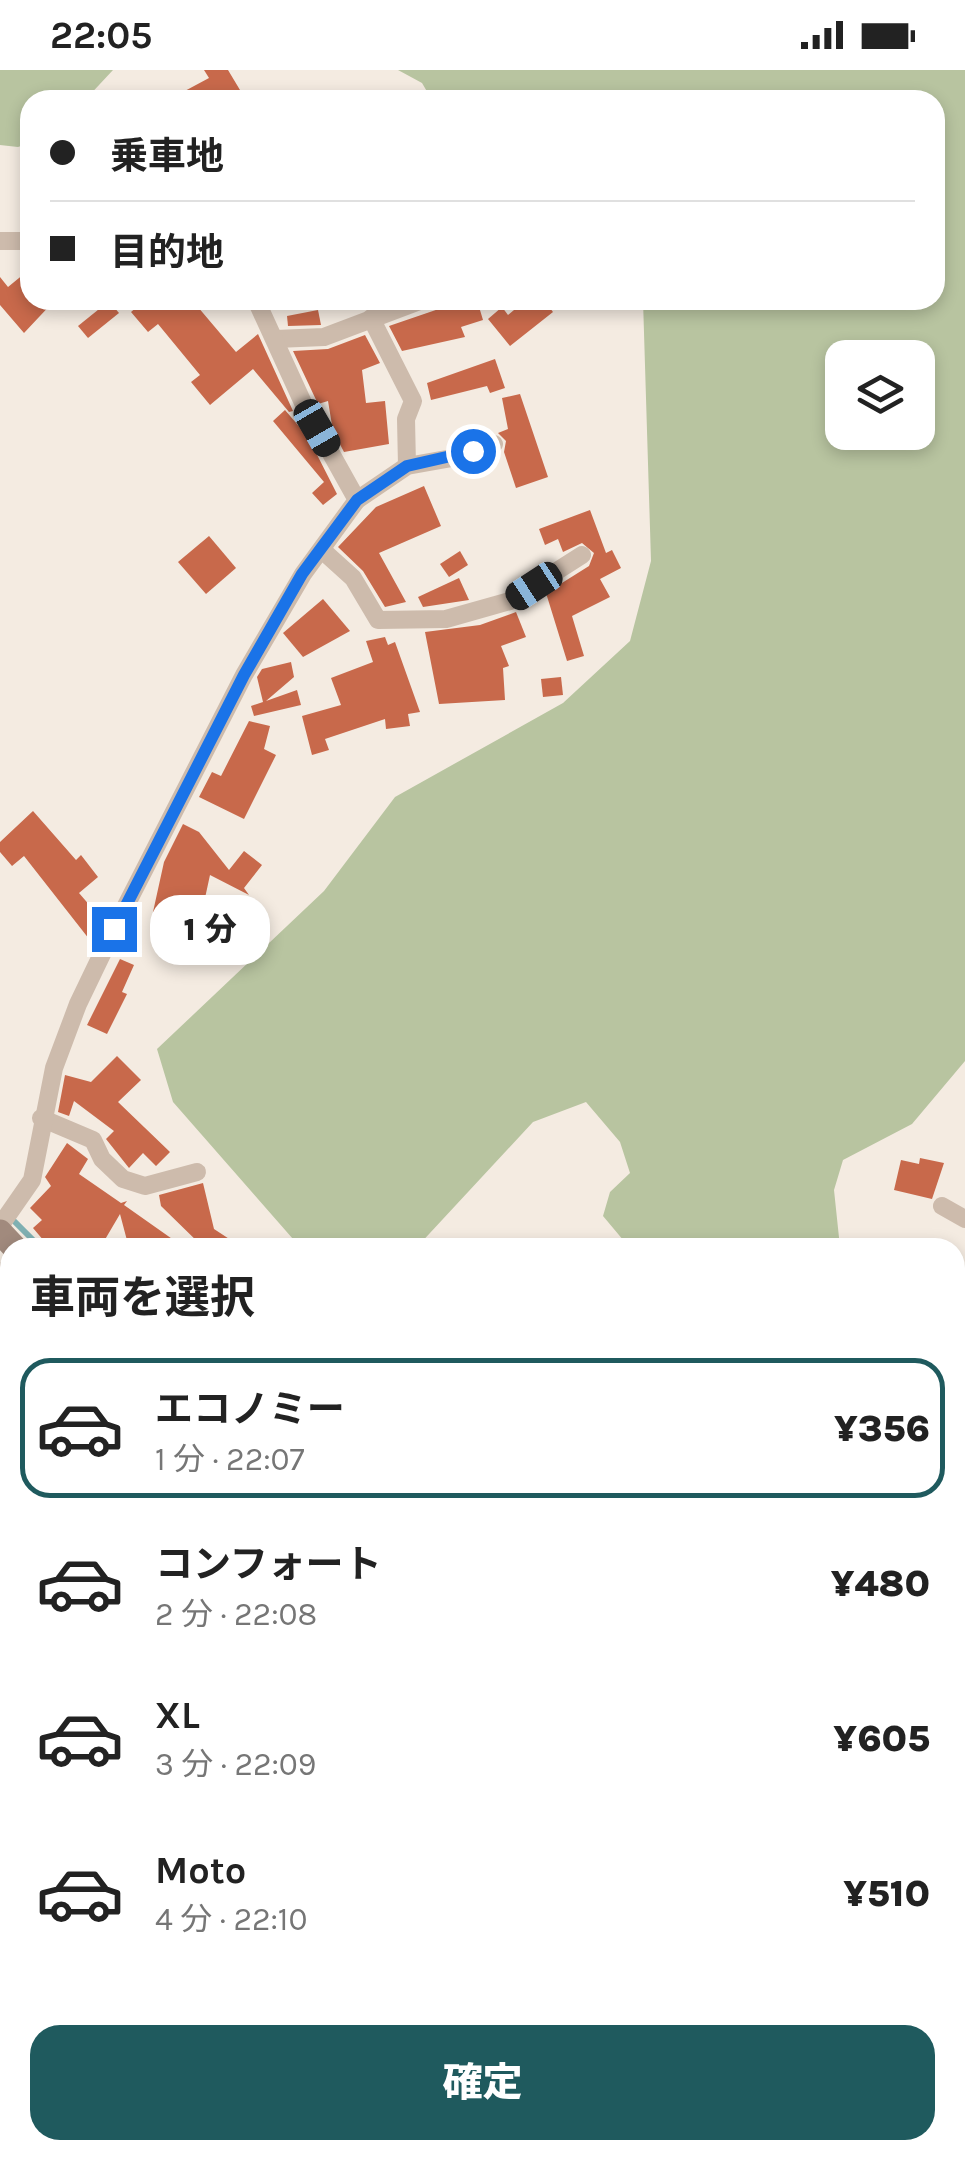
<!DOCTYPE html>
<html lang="ja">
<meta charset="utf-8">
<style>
:root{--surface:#fff;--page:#f2f2f2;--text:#222;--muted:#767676;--line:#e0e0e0;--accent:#1f5a5e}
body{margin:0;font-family:Karla,"Noto Sans JP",sans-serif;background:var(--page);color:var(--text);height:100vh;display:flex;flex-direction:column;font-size:38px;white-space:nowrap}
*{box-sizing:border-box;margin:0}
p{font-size:32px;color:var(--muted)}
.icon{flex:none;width:55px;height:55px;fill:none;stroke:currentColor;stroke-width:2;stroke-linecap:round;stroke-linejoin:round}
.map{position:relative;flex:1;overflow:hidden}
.panel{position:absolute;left:0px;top:1168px;width:965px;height:922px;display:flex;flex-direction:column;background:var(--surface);border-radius:30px 30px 0 0;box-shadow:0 5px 15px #0003}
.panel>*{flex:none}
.guide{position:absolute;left:20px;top:20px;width:925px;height:220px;border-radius:30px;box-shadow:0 5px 15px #0003;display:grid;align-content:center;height:220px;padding:0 30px;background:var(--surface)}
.tools{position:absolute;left:825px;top:270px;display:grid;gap:20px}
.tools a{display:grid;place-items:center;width:110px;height:110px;border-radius:20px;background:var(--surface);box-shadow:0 5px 15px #0003;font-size:50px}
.end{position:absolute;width:45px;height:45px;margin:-22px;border:12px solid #1a73e8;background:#fff;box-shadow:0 0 0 5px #fff}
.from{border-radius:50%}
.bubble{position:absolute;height:70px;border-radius:30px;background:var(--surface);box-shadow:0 5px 15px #0003;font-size:32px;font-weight:800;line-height:70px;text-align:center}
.car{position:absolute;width:30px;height:60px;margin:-30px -15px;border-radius:12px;box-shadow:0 0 8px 2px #0007;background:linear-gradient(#222 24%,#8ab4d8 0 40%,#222 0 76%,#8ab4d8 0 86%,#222 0)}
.guide b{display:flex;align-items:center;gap:35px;height:95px;font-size:38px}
.guide b+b{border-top:2px solid var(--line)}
.guide i{width:25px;height:25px;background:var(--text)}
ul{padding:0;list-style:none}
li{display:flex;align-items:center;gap:30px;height:140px;margin:0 20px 15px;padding:0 10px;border:5px solid transparent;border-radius:30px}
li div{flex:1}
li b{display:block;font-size:38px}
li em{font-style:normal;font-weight:800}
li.active{border-color:var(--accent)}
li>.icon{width:90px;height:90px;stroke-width:1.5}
h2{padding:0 30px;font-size:45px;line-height:120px}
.primary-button{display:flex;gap:20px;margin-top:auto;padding:20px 30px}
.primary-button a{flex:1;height:115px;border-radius:30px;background:var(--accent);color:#fff;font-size:40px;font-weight:800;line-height:115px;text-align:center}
.status{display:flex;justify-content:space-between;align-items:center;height:70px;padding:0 50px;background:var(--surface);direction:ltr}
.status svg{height:28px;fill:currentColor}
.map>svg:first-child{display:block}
.green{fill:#b8c4a0;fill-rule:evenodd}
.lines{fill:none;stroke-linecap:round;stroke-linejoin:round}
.stream{stroke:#7fb0b2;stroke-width:6}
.building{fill:#c8694b}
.street{stroke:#cdbbac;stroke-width:18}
.secondary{stroke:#a18a7d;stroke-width:25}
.route{stroke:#1a73e8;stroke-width:12}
</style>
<div class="status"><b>22:05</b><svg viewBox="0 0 49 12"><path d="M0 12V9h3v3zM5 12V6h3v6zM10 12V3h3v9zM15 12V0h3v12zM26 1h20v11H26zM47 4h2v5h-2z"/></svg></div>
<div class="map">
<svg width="965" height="2089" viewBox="0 0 965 2089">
<rect width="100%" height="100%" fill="#f4ebe1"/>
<!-- green -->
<g class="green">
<path d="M0 0H113L85 30H30V73L18 77 0 75Z"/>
<path d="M398 0H965V991L912 1054 843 1090 834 1120 840 1177H629L603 1146 610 1122 630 1103 620 1072 586 1032 533 1052 417 1177H300L173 1032 157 979 324 821 395 727 563 633 630 571 651 491 643 230H935V30H432L422 13ZM842 288H918V362H842Z"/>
</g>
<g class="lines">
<!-- stream -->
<path class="stream" d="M15 1152 41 1178"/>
</g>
<!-- building -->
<g class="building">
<path d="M204 0H228L246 30H168L209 8Z"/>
<path d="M30 199V230H55L24 263 0 235V207L8 217Z"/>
<path d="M145 230H192L236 282 258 264 293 341 289 342 253 299 210 335 191 312 200 305 158 254 148 262 131 242Z"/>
<path d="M465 230H477L483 250 461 257 465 267 402 281 389 256Z"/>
<path d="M526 230H544L553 242 510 276 488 249 502 237 508 245Z"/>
<path d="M109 231 119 243 88 268 78 256Z"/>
<path d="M318 240 321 255 288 256 287 246Z"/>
<path d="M365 265 380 293 362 300 366 333 385 331 389 374 344 382 333 361 328 331 318 334 293 281 328 279Z"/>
<path d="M495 289 505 318 490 323 487 316 431 330 427 313Z"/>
<path d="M520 324 548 407 516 418 504 382 506 371 498 363 508 359 502 328Z"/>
<path d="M285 340 308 367 337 424 323 435 312 423 324 412 273 351Z"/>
<path d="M424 416 441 456 379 483 406 532 385 537 363 501 338 477 376 437Z"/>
<path d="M590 440 606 483 612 480 621 498 600 509 610 527 572 546 584 586 567 591 546 523 589 496 594 483 582 473 563 482 558 469 545 475 539 459Z"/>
<path d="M209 466 236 498 206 524 178 492Z"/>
<path d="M460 481 468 495 449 507 440 494Z"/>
<path d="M459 508 469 530 423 537 418 527Z"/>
<path d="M323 529 350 561 303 587 283 563Z"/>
<path d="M516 542 526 567 501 576 509 596 503 598 505 630 439 634 425 562 480 555Z"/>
<path d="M385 567 388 575 395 572 420 642 408 644 410 656 386 659 385 649 325 669 329 680 312 685 302 646 341 635 331 608 373 592 366 571Z"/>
<path d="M291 592 294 607 266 631 297 620 301 635 254 646 251 636 263 632 257 607 262 599Z"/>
<path d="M561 607 563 625 543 627 541 609Z"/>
<path d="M249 651 270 656 264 679 276 685 244 749 199 727 212 702 221 706Z"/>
<path d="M33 741 76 790 81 785 98 807 79 823 104 852 93 874 24 786 12 796 0 782V772Z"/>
<path d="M183 754 199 762 229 800 244 781 262 795 244 818 249 825 210 805 197 865 173 860 176 847 153 842 164 792Z"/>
<path d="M120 889 134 895 122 922 127 924 107 964 87 955Z"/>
<path d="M117 986 141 1010 118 1032 170 1082 156 1096 143 1083 129 1098 106 1069 114 1061 74 1031 69 1046 58 1042 65 1005 91 1012Z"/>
<path d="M67 1073 88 1089 79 1104 121 1133 127 1131 124 1135 185 1178H129L120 1144 100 1178H50L33 1158 42 1150 30 1138 51 1116 45 1107Z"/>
<path d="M920 1088 944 1093 932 1129 894 1120 901 1090 919 1094Z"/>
<path d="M203 1113 214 1159 243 1178H204L161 1136 159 1125Z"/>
</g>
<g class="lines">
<!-- street -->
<g class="street">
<path d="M0 171H30"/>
<path d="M371 248 413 331 406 349 407 396"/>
<path d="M276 269 324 267 422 230"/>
<path d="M357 430 407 396 452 388 494 374"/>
<path d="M322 480 353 508 378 550 446 549 510 531 582 485"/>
<path d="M41 1048 93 1070 102 1089 123 1109 145 1116 197 1102"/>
<path d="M942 1136 965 1149"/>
<path d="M0 1156 32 1110 54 998 78 934 114 859 244 605 303 504 357 430 304 335 256 230"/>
<path d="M0 1206 10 1195"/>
<path d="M955 1577 965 1552"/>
<path d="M837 2080 842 2089"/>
<path d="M606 2089 617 2080"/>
</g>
<!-- secondary -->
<g class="secondary">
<path d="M0 1162 15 1178"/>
<path d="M955 1572 965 1577"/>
</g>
</g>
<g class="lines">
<!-- route -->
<path class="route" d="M114 859 244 605 302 504 357 430 407 396 473 381"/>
</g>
</svg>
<div class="tools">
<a><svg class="icon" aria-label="layers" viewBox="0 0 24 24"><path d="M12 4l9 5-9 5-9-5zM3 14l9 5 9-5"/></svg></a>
</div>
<i class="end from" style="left:473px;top:381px"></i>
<i class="end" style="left:114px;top:859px"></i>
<div class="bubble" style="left:150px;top:825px;width:120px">1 分</div>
<i class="car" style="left:317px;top:358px;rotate:150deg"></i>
<i class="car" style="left:534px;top:516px;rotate:237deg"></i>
<div class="guide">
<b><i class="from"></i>乗車地</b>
<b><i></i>目的地</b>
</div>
<section class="panel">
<h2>車両を選択</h2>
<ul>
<li class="active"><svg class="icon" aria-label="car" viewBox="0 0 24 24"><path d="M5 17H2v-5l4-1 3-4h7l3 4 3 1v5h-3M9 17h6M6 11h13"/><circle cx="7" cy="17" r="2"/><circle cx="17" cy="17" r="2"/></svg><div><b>エコノミー</b><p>1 分 · 22:07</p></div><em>¥356</em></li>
<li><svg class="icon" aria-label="car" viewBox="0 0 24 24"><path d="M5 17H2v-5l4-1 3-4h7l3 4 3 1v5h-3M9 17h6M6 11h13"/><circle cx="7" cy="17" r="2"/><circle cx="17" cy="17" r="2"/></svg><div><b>コンフォート</b><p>2 分 · 22:08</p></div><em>¥480</em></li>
<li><svg class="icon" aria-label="car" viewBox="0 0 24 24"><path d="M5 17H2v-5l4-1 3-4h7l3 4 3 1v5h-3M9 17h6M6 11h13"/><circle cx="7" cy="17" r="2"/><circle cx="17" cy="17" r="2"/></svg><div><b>XL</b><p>3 分 · 22:09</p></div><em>¥605</em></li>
<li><svg class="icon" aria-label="car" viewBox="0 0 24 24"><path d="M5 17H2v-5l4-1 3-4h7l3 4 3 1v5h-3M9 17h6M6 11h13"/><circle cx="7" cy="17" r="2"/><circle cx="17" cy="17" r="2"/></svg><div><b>Moto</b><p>4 分 · 22:10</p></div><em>¥510</em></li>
</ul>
<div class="primary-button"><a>確定</a></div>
</section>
</div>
